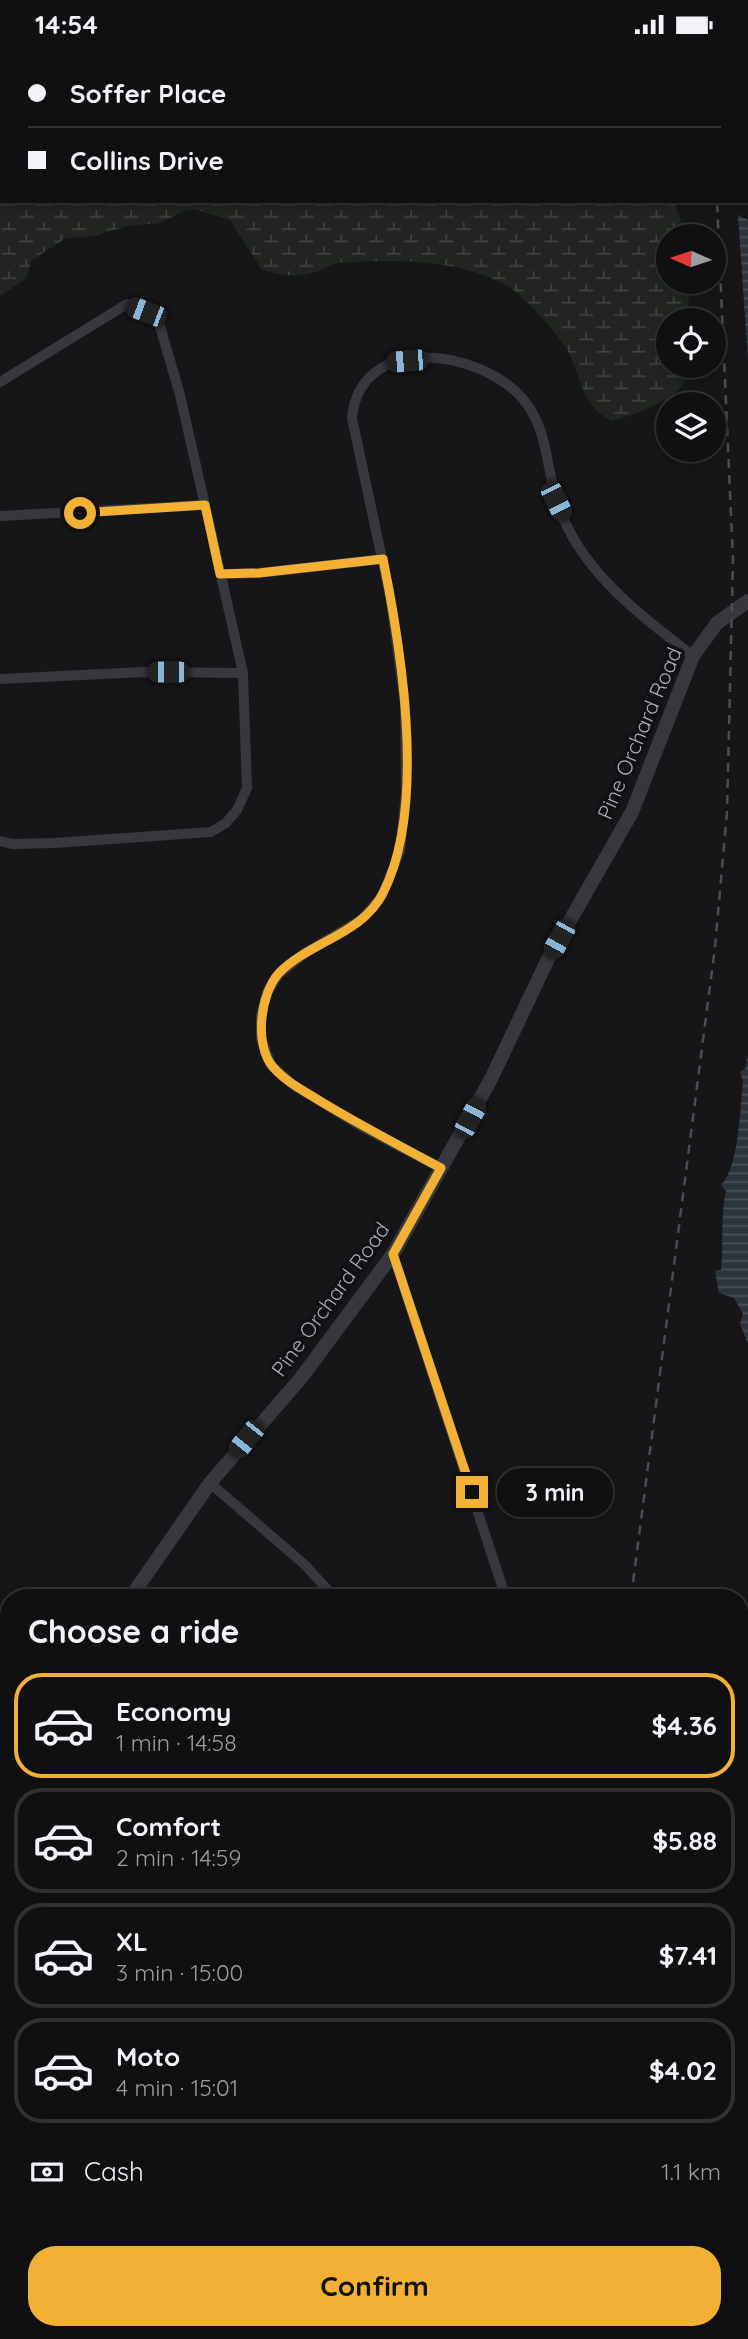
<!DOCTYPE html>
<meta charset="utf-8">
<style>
:root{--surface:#101012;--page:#1e1e20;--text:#f1f3f6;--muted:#9c9d9f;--line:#303032;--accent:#f2b134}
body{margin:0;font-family:Quicksand,sans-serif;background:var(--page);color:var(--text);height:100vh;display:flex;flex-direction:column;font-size:26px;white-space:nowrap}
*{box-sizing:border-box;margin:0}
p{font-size:23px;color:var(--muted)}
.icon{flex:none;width:38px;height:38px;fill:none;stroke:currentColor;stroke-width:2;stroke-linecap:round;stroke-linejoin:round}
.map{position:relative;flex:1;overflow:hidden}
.drawer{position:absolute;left:0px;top:1540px;width:749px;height:751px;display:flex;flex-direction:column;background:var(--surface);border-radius:28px 28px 0 0;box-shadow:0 4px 10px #0003,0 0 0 2px var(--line)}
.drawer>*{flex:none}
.banner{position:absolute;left:0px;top:0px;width:749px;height:154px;box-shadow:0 4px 10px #0003,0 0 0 2px var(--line);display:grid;align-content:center;height:154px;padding:0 28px;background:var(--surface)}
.needle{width:46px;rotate:273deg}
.tools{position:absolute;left:656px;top:175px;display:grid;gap:14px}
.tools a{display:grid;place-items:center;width:70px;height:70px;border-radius:50%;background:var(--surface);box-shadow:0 4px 10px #0003,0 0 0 2px var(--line);font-size:35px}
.end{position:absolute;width:32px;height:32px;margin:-16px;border:9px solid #f2b134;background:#111;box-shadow:0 0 0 4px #111}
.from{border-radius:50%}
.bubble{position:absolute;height:49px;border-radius:24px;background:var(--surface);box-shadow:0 4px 10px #0003,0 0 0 2px var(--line);font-size:23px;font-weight:700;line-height:49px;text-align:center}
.car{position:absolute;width:21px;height:42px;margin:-21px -10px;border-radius:9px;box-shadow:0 0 5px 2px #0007;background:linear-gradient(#222 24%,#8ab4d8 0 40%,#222 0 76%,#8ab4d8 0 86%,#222 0)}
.banner b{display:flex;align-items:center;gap:24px;height:66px;font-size:26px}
.banner b+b{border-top:2px solid var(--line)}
.banner i{width:18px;height:18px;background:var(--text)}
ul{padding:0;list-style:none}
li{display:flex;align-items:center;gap:21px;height:105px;margin:0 14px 10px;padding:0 14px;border:4px solid var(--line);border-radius:28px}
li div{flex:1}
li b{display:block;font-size:26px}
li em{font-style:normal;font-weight:700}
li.selected{border-color:var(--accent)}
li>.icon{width:63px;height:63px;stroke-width:1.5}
h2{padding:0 28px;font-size:32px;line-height:84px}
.pay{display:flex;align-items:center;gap:18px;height:77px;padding:0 28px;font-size:26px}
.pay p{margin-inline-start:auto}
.action{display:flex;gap:14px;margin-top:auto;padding:14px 28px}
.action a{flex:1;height:80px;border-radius:28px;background:var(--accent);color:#111;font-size:28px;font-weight:700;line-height:80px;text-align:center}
.status{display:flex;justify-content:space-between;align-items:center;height:49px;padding:0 35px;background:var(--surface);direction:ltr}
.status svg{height:19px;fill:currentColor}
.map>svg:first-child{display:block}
.wetland{fill:url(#wetland-marsh)}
.cemetery{fill:url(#cemetery-stones)}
.water{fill:url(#water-rules)}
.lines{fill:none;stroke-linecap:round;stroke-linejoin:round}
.minor{stroke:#37383d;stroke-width:10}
.tertiary{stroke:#37383d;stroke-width:14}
.rail{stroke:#4a4c52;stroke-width:2.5;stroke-dasharray:9 7;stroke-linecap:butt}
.route{stroke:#f2b134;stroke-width:9}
.labels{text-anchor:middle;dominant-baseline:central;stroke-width:7;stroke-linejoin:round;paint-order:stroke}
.street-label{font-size:21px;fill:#a8adb8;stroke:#111113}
</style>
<div class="status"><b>14:54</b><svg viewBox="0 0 49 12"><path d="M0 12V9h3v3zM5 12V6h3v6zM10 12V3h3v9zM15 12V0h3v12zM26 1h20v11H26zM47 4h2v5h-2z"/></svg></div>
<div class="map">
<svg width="748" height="2290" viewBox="0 0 748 2290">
<defs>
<pattern id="wetland-marsh" width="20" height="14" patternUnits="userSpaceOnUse" patternTransform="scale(1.75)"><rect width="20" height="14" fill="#1e261f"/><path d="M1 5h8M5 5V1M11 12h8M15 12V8" fill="none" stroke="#3c433d"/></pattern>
<pattern id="cemetery-stones" width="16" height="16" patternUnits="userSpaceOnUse" patternTransform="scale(1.75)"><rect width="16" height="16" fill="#1e261f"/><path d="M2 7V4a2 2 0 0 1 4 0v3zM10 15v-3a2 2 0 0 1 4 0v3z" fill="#3c433d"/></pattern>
<pattern id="water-rules" width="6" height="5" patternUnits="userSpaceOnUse" patternTransform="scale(1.75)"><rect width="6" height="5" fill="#2c353c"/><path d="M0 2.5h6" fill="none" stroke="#485056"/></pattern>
</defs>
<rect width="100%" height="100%" fill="#161618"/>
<!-- wetland -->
<g class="wetland">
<path d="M0 81 2 152H674L686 187H668V233H689L688 271H668V317H690C691 348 637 365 612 372 581 357 582 329 568 302 558 285 523 245 506 236 455 209 392 210 338 214 331 214 326 220 319 222 298 229 282 227 262 221L230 171 194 160 183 162 161 174 128 177 90 188 66 189 31 212 27 229 0 247Z"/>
<path d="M740 2261 748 2264V2290H602L626 2282H740Z"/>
<path d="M461 2282H531L532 2290H458Z"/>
</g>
<!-- cemetery -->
<g class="cemetery">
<path d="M740 2196 748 2202V2241L740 2242Z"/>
<path d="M531 2282H626L602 2290H532Z"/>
</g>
<!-- water -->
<g class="water">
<path d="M738 166 748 171V311Z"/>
<path d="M748 1006V1295L740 1275 743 1265 734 1249 719 1244 715 1222 721 1221C724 1194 720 1169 726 1142L721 1136C739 1119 740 1058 743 1032L740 1023 745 1020Z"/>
</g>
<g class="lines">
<!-- minor -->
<g class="minor">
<path d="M568 0V2"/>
<path d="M0 333 127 255 147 263 159 274 180 346 243 624 247 739 237 761 226 774 211 783 55 794 12 795 0 792"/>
<path d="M0 467 205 456"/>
<path d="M221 525 259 524 383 510"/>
<path d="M0 630 143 623 243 624"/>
<path d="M441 1119 364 1079 292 1035 271 1016 261 989V966L267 943 279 925 305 904 362 870 382 847 400 802 406 744 405 656 391 552 352 369C360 283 480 300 523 350 547 378 546 415 556 449 576 519 639 565 693 607"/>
<path d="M393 1205 506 1549"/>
<path d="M210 1434 305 1516 335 1549"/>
<path d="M0 2099 9 2097"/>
<path d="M740 2121 748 2111"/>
<path d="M740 2186 748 2192"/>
<path d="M0 2269H9"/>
</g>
<!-- tertiary -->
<g class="tertiary">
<path d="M130 1549 210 1434 301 1329 393 1205 491 1030 548 910 632 763 693 607 717 574 748 552"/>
<path d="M0 1726 9 1719"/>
<path d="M0 1879 9 1918"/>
<path d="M94 2290 95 2282"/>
</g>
<!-- rail -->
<g class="rail">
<path d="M711 0V2"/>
<path d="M631 1549 715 898 727 763 733 511 717 152"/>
<path d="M437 2290 440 2282"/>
</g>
</g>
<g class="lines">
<!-- route -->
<path class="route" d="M80 464 205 456 220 525 259 524 383 510C402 603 427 758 383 844 363 885 309 893 279 924 260 945 254 996 273 1018 286 1033 304 1042 320 1052 360 1076 400 1097 441 1119L393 1205 472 1443"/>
</g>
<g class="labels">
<!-- street labels -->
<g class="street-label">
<text transform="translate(639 684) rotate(-67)">Pine Orchard Road</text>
<text transform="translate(330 1250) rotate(-54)">Pine Orchard Road</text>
</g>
</g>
</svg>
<div class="tools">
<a><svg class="needle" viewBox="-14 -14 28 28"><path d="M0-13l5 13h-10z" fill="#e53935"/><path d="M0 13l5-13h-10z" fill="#9c9d9f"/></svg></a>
<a><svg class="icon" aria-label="locate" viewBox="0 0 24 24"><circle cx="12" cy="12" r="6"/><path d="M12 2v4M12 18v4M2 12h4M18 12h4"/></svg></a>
<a><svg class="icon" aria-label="layers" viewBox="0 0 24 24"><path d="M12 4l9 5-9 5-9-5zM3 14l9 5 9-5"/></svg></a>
</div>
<i class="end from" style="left:80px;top:464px"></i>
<i class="end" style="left:472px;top:1443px"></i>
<div class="bubble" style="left:497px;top:1419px;width:116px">3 min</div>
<i class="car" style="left:146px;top:263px;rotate:291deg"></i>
<i class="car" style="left:407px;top:312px;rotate:265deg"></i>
<i class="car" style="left:556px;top:452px;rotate:154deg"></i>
<i class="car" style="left:168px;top:623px;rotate:270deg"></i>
<i class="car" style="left:559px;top:890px;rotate:209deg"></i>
<i class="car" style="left:470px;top:1069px;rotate:28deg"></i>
<i class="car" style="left:246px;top:1390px;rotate:219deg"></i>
<div class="banner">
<b><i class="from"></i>Soffer Place</b>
<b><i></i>Collins Drive</b>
</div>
<section class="drawer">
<h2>Choose a ride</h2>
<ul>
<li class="selected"><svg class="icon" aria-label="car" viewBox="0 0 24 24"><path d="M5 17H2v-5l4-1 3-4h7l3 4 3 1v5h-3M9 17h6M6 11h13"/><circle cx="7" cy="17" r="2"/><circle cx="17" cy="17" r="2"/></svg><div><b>Economy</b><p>1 min · 14:58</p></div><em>$4.36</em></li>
<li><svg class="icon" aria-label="car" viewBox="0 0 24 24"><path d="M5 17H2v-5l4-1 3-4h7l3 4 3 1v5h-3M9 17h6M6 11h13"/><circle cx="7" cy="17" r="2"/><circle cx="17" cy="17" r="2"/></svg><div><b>Comfort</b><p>2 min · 14:59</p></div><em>$5.88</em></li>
<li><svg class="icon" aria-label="car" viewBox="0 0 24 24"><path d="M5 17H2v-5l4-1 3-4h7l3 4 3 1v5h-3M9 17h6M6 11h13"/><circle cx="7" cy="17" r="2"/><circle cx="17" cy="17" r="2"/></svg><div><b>XL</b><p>3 min · 15:00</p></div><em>$7.41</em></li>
<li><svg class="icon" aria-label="car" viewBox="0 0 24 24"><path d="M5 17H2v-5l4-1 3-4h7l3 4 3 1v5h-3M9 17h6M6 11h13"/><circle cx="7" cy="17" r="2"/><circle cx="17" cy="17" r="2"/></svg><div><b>Moto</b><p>4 min · 15:01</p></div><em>$4.02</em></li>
</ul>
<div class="pay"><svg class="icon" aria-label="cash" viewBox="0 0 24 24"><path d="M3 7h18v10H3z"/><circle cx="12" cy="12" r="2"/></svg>Cash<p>1.1 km</p></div>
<div class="action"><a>Confirm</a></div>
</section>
</div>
